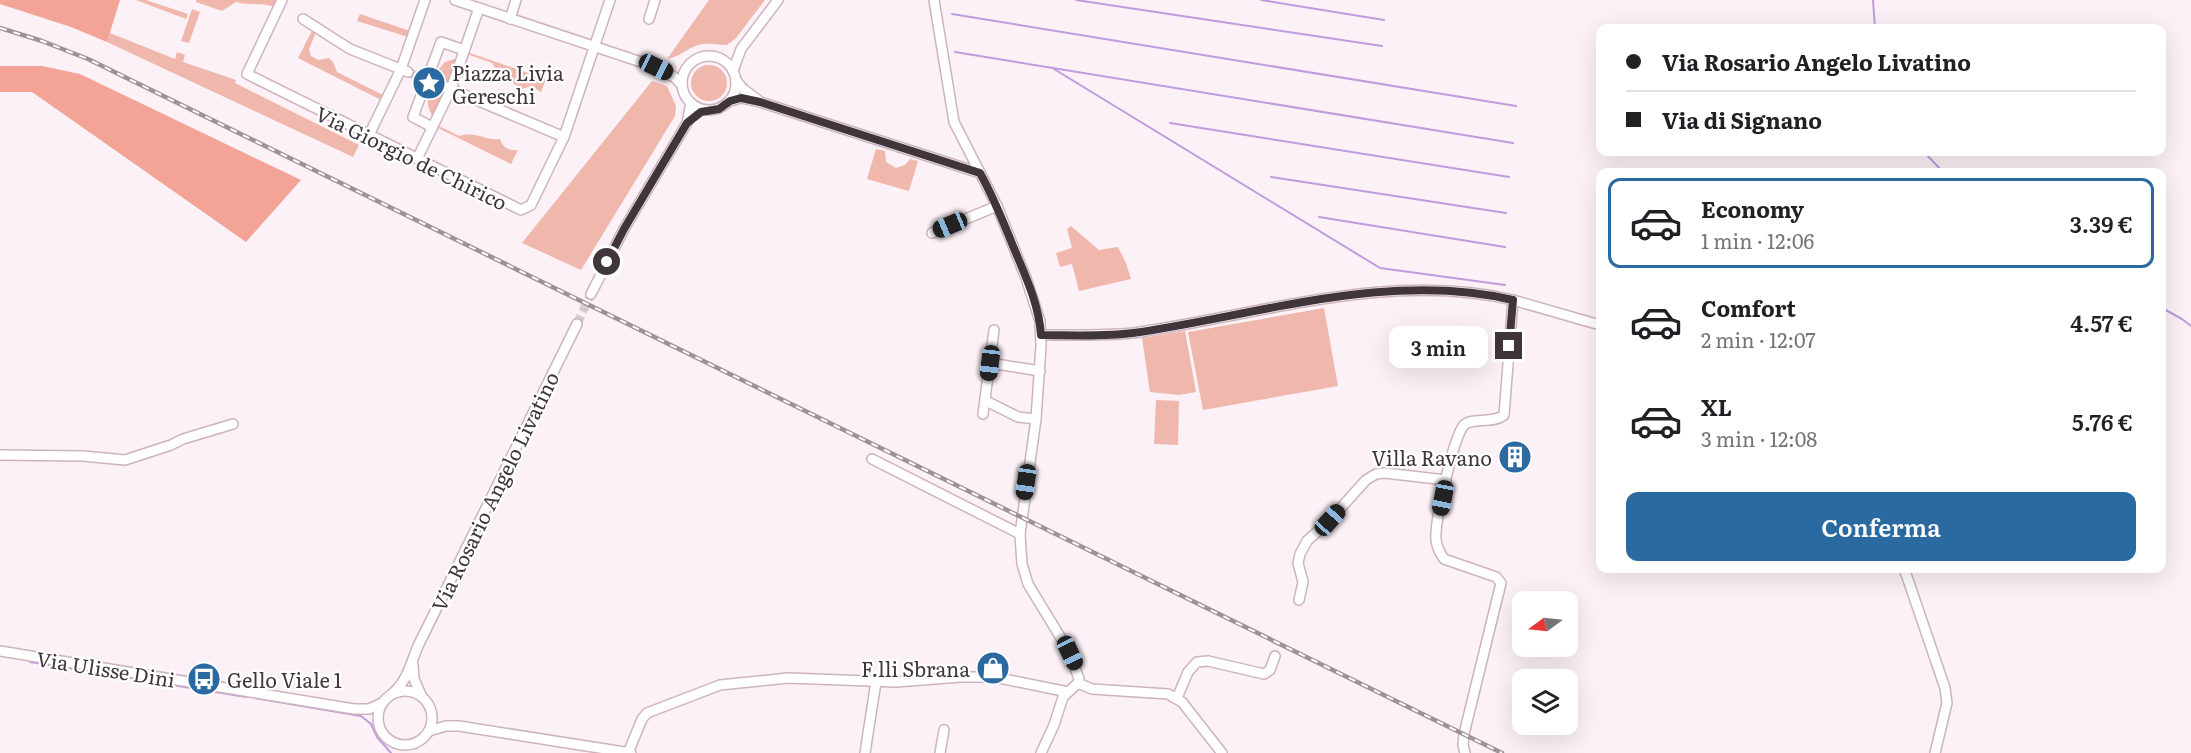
<!DOCTYPE html>
<html lang="it">
<meta charset="utf-8">
<style>
:root{--surface:#fff;--page:#f2f2f2;--text:#202124;--muted:#757577;--line:#e0e0e0;--accent:#2b6aa1}
body{margin:0;font-family:Literata,serif;background:var(--page);color:var(--text);height:100vh;display:flex;flex-direction:column;font-size:22px;white-space:nowrap}
*{box-sizing:border-box;margin:0}
p{font-size:20px;color:var(--muted)}
.icon{flex:none;width:33px;height:33px;fill:none;stroke:currentColor;stroke-width:2;stroke-linecap:round;stroke-linejoin:round}
.map{position:relative;flex:1;overflow:hidden}
.sheet{position:absolute;left:1596px;top:168px;width:570px;height:405px;display:flex;flex-direction:column;background:var(--surface);border-radius:12px;box-shadow:0 6px 24px #0002}
.sheet>*{flex:none}
.hud{position:absolute;left:1596px;top:24px;width:570px;height:132px;border-radius:12px;box-shadow:0 6px 24px #0002;display:grid;align-content:center;height:132px;padding:0 30px;background:var(--surface)}
.needle{width:39px;rotate:255deg}
.fabs{position:absolute;left:1512px;top:591px;display:grid;gap:12px}
.fabs a{display:grid;place-items:center;width:66px;height:66px;border-radius:12px;background:var(--surface);box-shadow:0 6px 24px #0002;font-size:30px}
.end{position:absolute;width:27px;height:27px;margin:-14px;border:8px solid #40353a;background:#fff;box-shadow:0 0 0 3px #fff}
.from{border-radius:50%}
.bubble{position:absolute;height:42px;border-radius:12px;background:var(--surface);box-shadow:0 6px 24px #0002;font-size:20px;font-weight:600;line-height:42px;text-align:center}
.car{position:absolute;width:18px;height:36px;margin:-18px -9px;border-radius:8px;box-shadow:0 0 4px 2px #0007;background:linear-gradient(#222 24%,#8ab4d8 0 40%,#222 0 76%,#8ab4d8 0 86%,#222 0)}
.hud b{display:flex;align-items:center;gap:21px;height:57px;font-size:22px}
.hud b+b{border-top:2px solid var(--line)}
.hud i{width:15px;height:15px;background:var(--text)}
ul{padding:10px 0 0;list-style:none}
li{display:flex;align-items:center;gap:18px;height:90px;margin:0 12px 9px;padding:0 18px;border:3px solid transparent;border-radius:12px}
li div{flex:1}
li b{display:block;font-size:22px}
li em{font-style:normal;font-weight:600}
li.on{border-color:var(--accent)}
li>.icon{width:54px;height:54px;stroke-width:1.5}
.cta{display:flex;gap:12px;margin-top:auto;padding:12px 30px}
.cta a{flex:1;height:69px;border-radius:12px;background:var(--accent);color:#fff;font-size:24px;font-weight:600;line-height:69px;text-align:center}
.map>svg:first-child{display:block}
.green{fill:#f0b7ad}
.forest{fill:#f4a397}
.lines{fill:none;stroke-linecap:round;stroke-linejoin:round}
.stream{stroke:#bf9cdd;stroke-width:2}
.minor-tunnel{stroke:#d6cbd0;stroke-width:9;stroke-dasharray:9 4.5;stroke-linecap:butt}
.minor-casing{stroke:#ceb3bf;stroke-width:12}
.minor{stroke:#fff;stroke-width:9}
.rail-casing{stroke:#9d9297;stroke-width:4.5}
.rail{stroke:#fff;stroke-width:2;stroke-dasharray:7;stroke-linecap:butt}
.route{stroke:#40353a;stroke-width:8}
.labels{text-anchor:middle;dominant-baseline:central;stroke-width:4.5;stroke-linejoin:round;paint-order:stroke}
.poi-label{font-size:20px;fill:#40353a;stroke:#fff;text-anchor:start}
.street-label{font-size:20px;fill:#40353a;stroke:#fff}
</style>
<div class="map">
<svg width="2191" height="753" viewBox="0 0 2191 753">
<rect width="100%" height="100%" fill="#fcf1f6"/>
<!-- green -->
<g class="green">
<path d="M136 0H146L188 14 186 19Z"/>
<path d="M196 0H276L274 7C261 2 249 6 236 2L222 11 196 2Z"/>
<path d="M709 0H765L736 38 727 45C717 45 708 42 698 45 686 49 680 57 667 59Z"/>
<path d="M192 9 200 12 189 43 181 41Z"/>
<path d="M360 14 410 31 408 37 357 21Z"/>
<path d="M310 26 317 30 309 49 311 56 318 60 329 58 333 62 337 72 383 95 381 100 298 58 312 31Z"/>
<path d="M110 33 175 59 177 52 185 55 183 62 236 80 235 83 359 145 353 157 107 42Z"/>
<path d="M467 52 546 79 541 92 531 86 522 89 514 84 512 80 500 75 492 63 467 54Z"/>
<path d="M460 57 450 80 445 82 432 77 445 62Z"/>
<circle cx="709" cy="83" r="18"/>
<path d="M652 81 667 86 676 106 675 116 581 270 522 243Z"/>
<path d="M428 84 443 87 444 95 434 119C427 108 426 97 428 84Z"/>
<path d="M437 125 459 136C478 131 484 141 500 139 502 147 509 151 518 150L511 164 436 127Z"/>
<path d="M876 149 885 151 886 162 896 168 905 165 910 159 918 161 909 191 867 179Z"/>
<path d="M1071 226 1099 250 1118 247 1126 263 1131 279 1079 291 1072 264 1060 267 1056 253 1072 248 1067 229Z"/>
<path d="M1324 308 1338 386 1203 410 1188 332Z"/>
<path d="M1185 331 1196 392 1179 395 1150 392 1142 338Z"/>
<path d="M1156 400 1179 401 1178 445 1154 444Z"/>
</g>
<!-- forest -->
<g class="forest">
<path d="M0 0H120L107 42 71 27 0 4Z"/>
<path d="M0 66H42L80 74 301 180 246 242 32 92H0Z"/>
</g>
<g class="lines">
<!-- stream -->
<g class="stream">
<path d="M1076 0 1382 46"/>
<path d="M1261 0 1384 20"/>
<path d="M1873 0 1875 28"/>
<path d="M952 14 1516 106"/>
<path d="M955 52 1513 143"/>
<path d="M1054 69 1380 268 1505 285"/>
<path d="M1170 123 1509 177"/>
<path d="M1924 152 1943 172"/>
<path d="M1271 177 1506 213"/>
<path d="M1319 217 1505 247"/>
<path d="M2162 308 2182 319 2191 326"/>
<path d="M30 662 246 697"/>
<path d="M255 698 361 716 371 724 377 737 391 753"/>
</g>
<!-- minor-tunnel -->
<g class="minor-tunnel">
<path d="M408 72 419 77"/>
<path d="M577 324 591 294"/>
</g>
<defs>
<g id="minor">
<path d="M282 0 247 74 521 210 531 205 564 137 610 0"/>
<path d="M455 0 656 67 674 77 682 85"/>
<path d="M934 0 954 122 997 206 1026 278 1040 321 1041 346 1036 419 1020 534 1022 564 1028 584 1070 653 1079 679 1078 683 1063 697 1054 725 1041 753"/>
<path d="M303 19 350 49 408 72"/>
<path d="M510 19 516 0"/>
<path d="M649 19 655 0"/>
<circle cx="709" cy="83" r="27"/>
<path d="M733 71 741 49 778 0"/>
<path d="M427 79 564 137"/>
<path d="M736 80 743 89 758 100"/>
<path d="M730 101 741 98 760 102 980 173"/>
<path d="M432 127 413 117 441 42 464 50"/>
<path d="M369 135 401 69 425 0"/>
<path d="M417 159 451 89 479 8"/>
<path d="M932 233 997 206"/>
<path d="M591 294 624 229 687 123 691 103"/>
<path d="M1513 300 1600 325"/>
<path d="M1041 335C1071 335 1103 336 1133 333 1255 316 1390 270 1513 300L1504 415C1493 424 1472 417 1464 425 1453 438 1437 514 1436 533 1435 542 1439 552 1444 559L1496 577 1501 583 1464 734 1463 745 1465 753"/>
<path d="M990 363 1040 371"/>
<path d="M986 401 1018 417 1036 419"/>
<path d="M983 414 994 330"/>
<path d="M0 455 83 456 125 460 171 445 183 439 233 424"/>
<path d="M872 459 1020 534"/>
<path d="M1904 568 1945 688 1947 703 1935 753"/>
<path d="M1299 600 1303 582 1298 563 1300 554 1307 541 1330 520 1366 480 1376 474 1385 473 1446 480"/>
<path d="M0 651 354 709H369L382 703"/>
<path d="M413 665 414 679 422 697"/>
<path d="M1078 683 1092 689 1168 694 1182 702 1222 753"/>
<circle cx="405" cy="718" r="27"/>
<path d="M393 693C407 681 411 663 418 646L577 324"/>
<path d="M1177 698 1188 672 1197 662 1208 661 1264 674 1270 670 1275 656"/>
<path d="M429 731 446 726H459L631 753"/>
<path d="M628 753 642 719 647 713 720 685 788 678 896 682 961 677H994L1068 692"/>
<path d="M865 753 876 682"/>
<path d="M940 753 944 730"/>
</g>
</defs>
<!-- minor casing -->
<use href="#minor" class="minor-casing"/>
<!-- minor -->
<use href="#minor" class="minor"/>
<defs>
<path id="rail" d="M0 28 42 41 88 59 1502 753"/>
</defs>
<!-- rail casing -->
<use href="#rail" class="rail-casing"/>
<!-- rail -->
<use href="#rail" class="rail"/>
</g>
<g class="lines">
<!-- route -->
<path class="route" d="M607 262 624 229 687 123 701 112 719 109 730 101 741 98 760 102 980 173C993 196 1003 221 1013 246 1025 275 1039 304 1041 335 1071 335 1103 337 1133 333 1254 316 1390 270 1513 300L1509 346"/>
</g>
<!-- icons -->
<defs>
<symbol id="sight-disc" viewBox="-11 -11 22 22"><circle r="9.5" fill="#2b6aa1" stroke="#fff"/><path d="M0-6L1.8-2.2L6-1.7L2.9 1.2L3.7 5.4L0 3.3L-3.7 5.4L-2.9 1.2L-6-1.7L-1.8-2.2Z" fill="#fff"/></symbol>
<symbol id="building-disc" viewBox="-11 -11 22 22"><circle r="9.5" fill="#2b6aa1" stroke="#fff"/><path d="M-4-6H4V6H1V3H-1V6H-4ZM-2.5-4.3h1.7v1.8h-1.7ZM.8-4.3h1.7v1.8H.8ZM-2.5-1h1.7V.8h-1.7ZM.8-1h1.7V.8H.8Z" fill="#fff"/></symbol>
<symbol id="shop-disc" viewBox="-11 -11 22 22"><circle r="9.5" fill="#2b6aa1" stroke="#fff"/><path d="M-5-2.5h2.3a2.7 3.5 0 0 1 5.4 0H5L5.5 6h-11ZM-1.5-2.5h3a1.5 2.3 0 0 0-3 0Z" fill="#fff"/></symbol>
<symbol id="bus-disc" viewBox="-11 -11 22 22"><circle r="9.5" fill="#2b6aa1" stroke="#fff"/><path d="M-5-6H5V4H4V6H2V4H-2V6H-4V4H-5ZM-3.5-4V0h7V-4ZM-3.5 1.2v1.5H-2V1.2ZM2 1.2v1.5H3.5V1.2Z" fill="#fff"/></symbol>
</defs>
<g fill-rule="evenodd">
<use href="#sight-disc" x="410" y="64" width="38" height="38"/>
<use href="#building-disc" x="1496" y="438" width="38" height="38"/>
<use href="#shop-disc" x="974" y="649" width="38" height="38"/>
<use href="#bus-disc" x="185" y="660" width="38" height="38"/>
</g>
<g class="labels">
<!-- poi labels -->
<g class="poi-label">
<text x="452" y="72">Piazza Livia<tspan x="452" dy="23">Gereschi</tspan></text>
<text x="1492" y="457" text-anchor="end">Villa Ravano</text>
<text x="970" y="668" text-anchor="end">F.lli Sbrana</text>
<text x="227" y="679">Gello Viale 1</text>
</g>
<!-- street labels -->
<g class="street-label">
<text transform="translate(412 157) rotate(26)">Via Giorgio de Chirico</text>
<text transform="translate(494 491) rotate(-64)">Via Rosario Angelo Livatino</text>
<text transform="translate(106 668) rotate(9)">Via Ulisse Dini</text>
</g>
</g>
</svg>
<div class="fabs">
<a><svg class="needle" viewBox="-14 -14 28 28"><path d="M0-13l5 13h-10z" fill="#e53935"/><path d="M0 13l5-13h-10z" fill="#757577"/></svg></a>
<a><svg class="icon" aria-label="layers" viewBox="0 0 24 24"><path d="M12 4l9 5-9 5-9-5zM3 14l9 5 9-5"/></svg></a>
</div>
<i class="end from" style="left:607px;top:262px"></i>
<i class="end" style="left:1509px;top:346px"></i>
<div class="bubble" style="left:1389px;top:326px;width:99px">3 min</div>
<i class="car" style="left:656px;top:67px;rotate:116deg"></i>
<i class="car" style="left:950px;top:225px;rotate:247deg"></i>
<i class="car" style="left:990px;top:363px;rotate:187deg"></i>
<i class="car" style="left:1026px;top:482px;rotate:188deg"></i>
<i class="car" style="left:1443px;top:498px;rotate:191deg"></i>
<i class="car" style="left:1330px;top:520px;rotate:42deg"></i>
<i class="car" style="left:1070px;top:653px;rotate:155deg"></i>
<div class="hud">
<b><i class="from"></i>Via Rosario Angelo Livatino</b>
<b><i></i>Via di Signano</b>
</div>
<section class="sheet">
<ul>
<li class="on"><svg class="icon" aria-label="car" viewBox="0 0 24 24"><path d="M5 17H2v-5l4-1 3-4h7l3 4 3 1v5h-3M9 17h6M6 11h13"/><circle cx="7" cy="17" r="2"/><circle cx="17" cy="17" r="2"/></svg><div><b>Economy</b><p>1 min · 12:06</p></div><em>3.39 €</em></li>
<li><svg class="icon" aria-label="car" viewBox="0 0 24 24"><path d="M5 17H2v-5l4-1 3-4h7l3 4 3 1v5h-3M9 17h6M6 11h13"/><circle cx="7" cy="17" r="2"/><circle cx="17" cy="17" r="2"/></svg><div><b>Comfort</b><p>2 min · 12:07</p></div><em>4.57 €</em></li>
<li><svg class="icon" aria-label="car" viewBox="0 0 24 24"><path d="M5 17H2v-5l4-1 3-4h7l3 4 3 1v5h-3M9 17h6M6 11h13"/><circle cx="7" cy="17" r="2"/><circle cx="17" cy="17" r="2"/></svg><div><b>XL</b><p>3 min · 12:08</p></div><em>5.76 €</em></li>
</ul>
<div class="cta"><a>Conferma</a></div>
</section>
</div>
